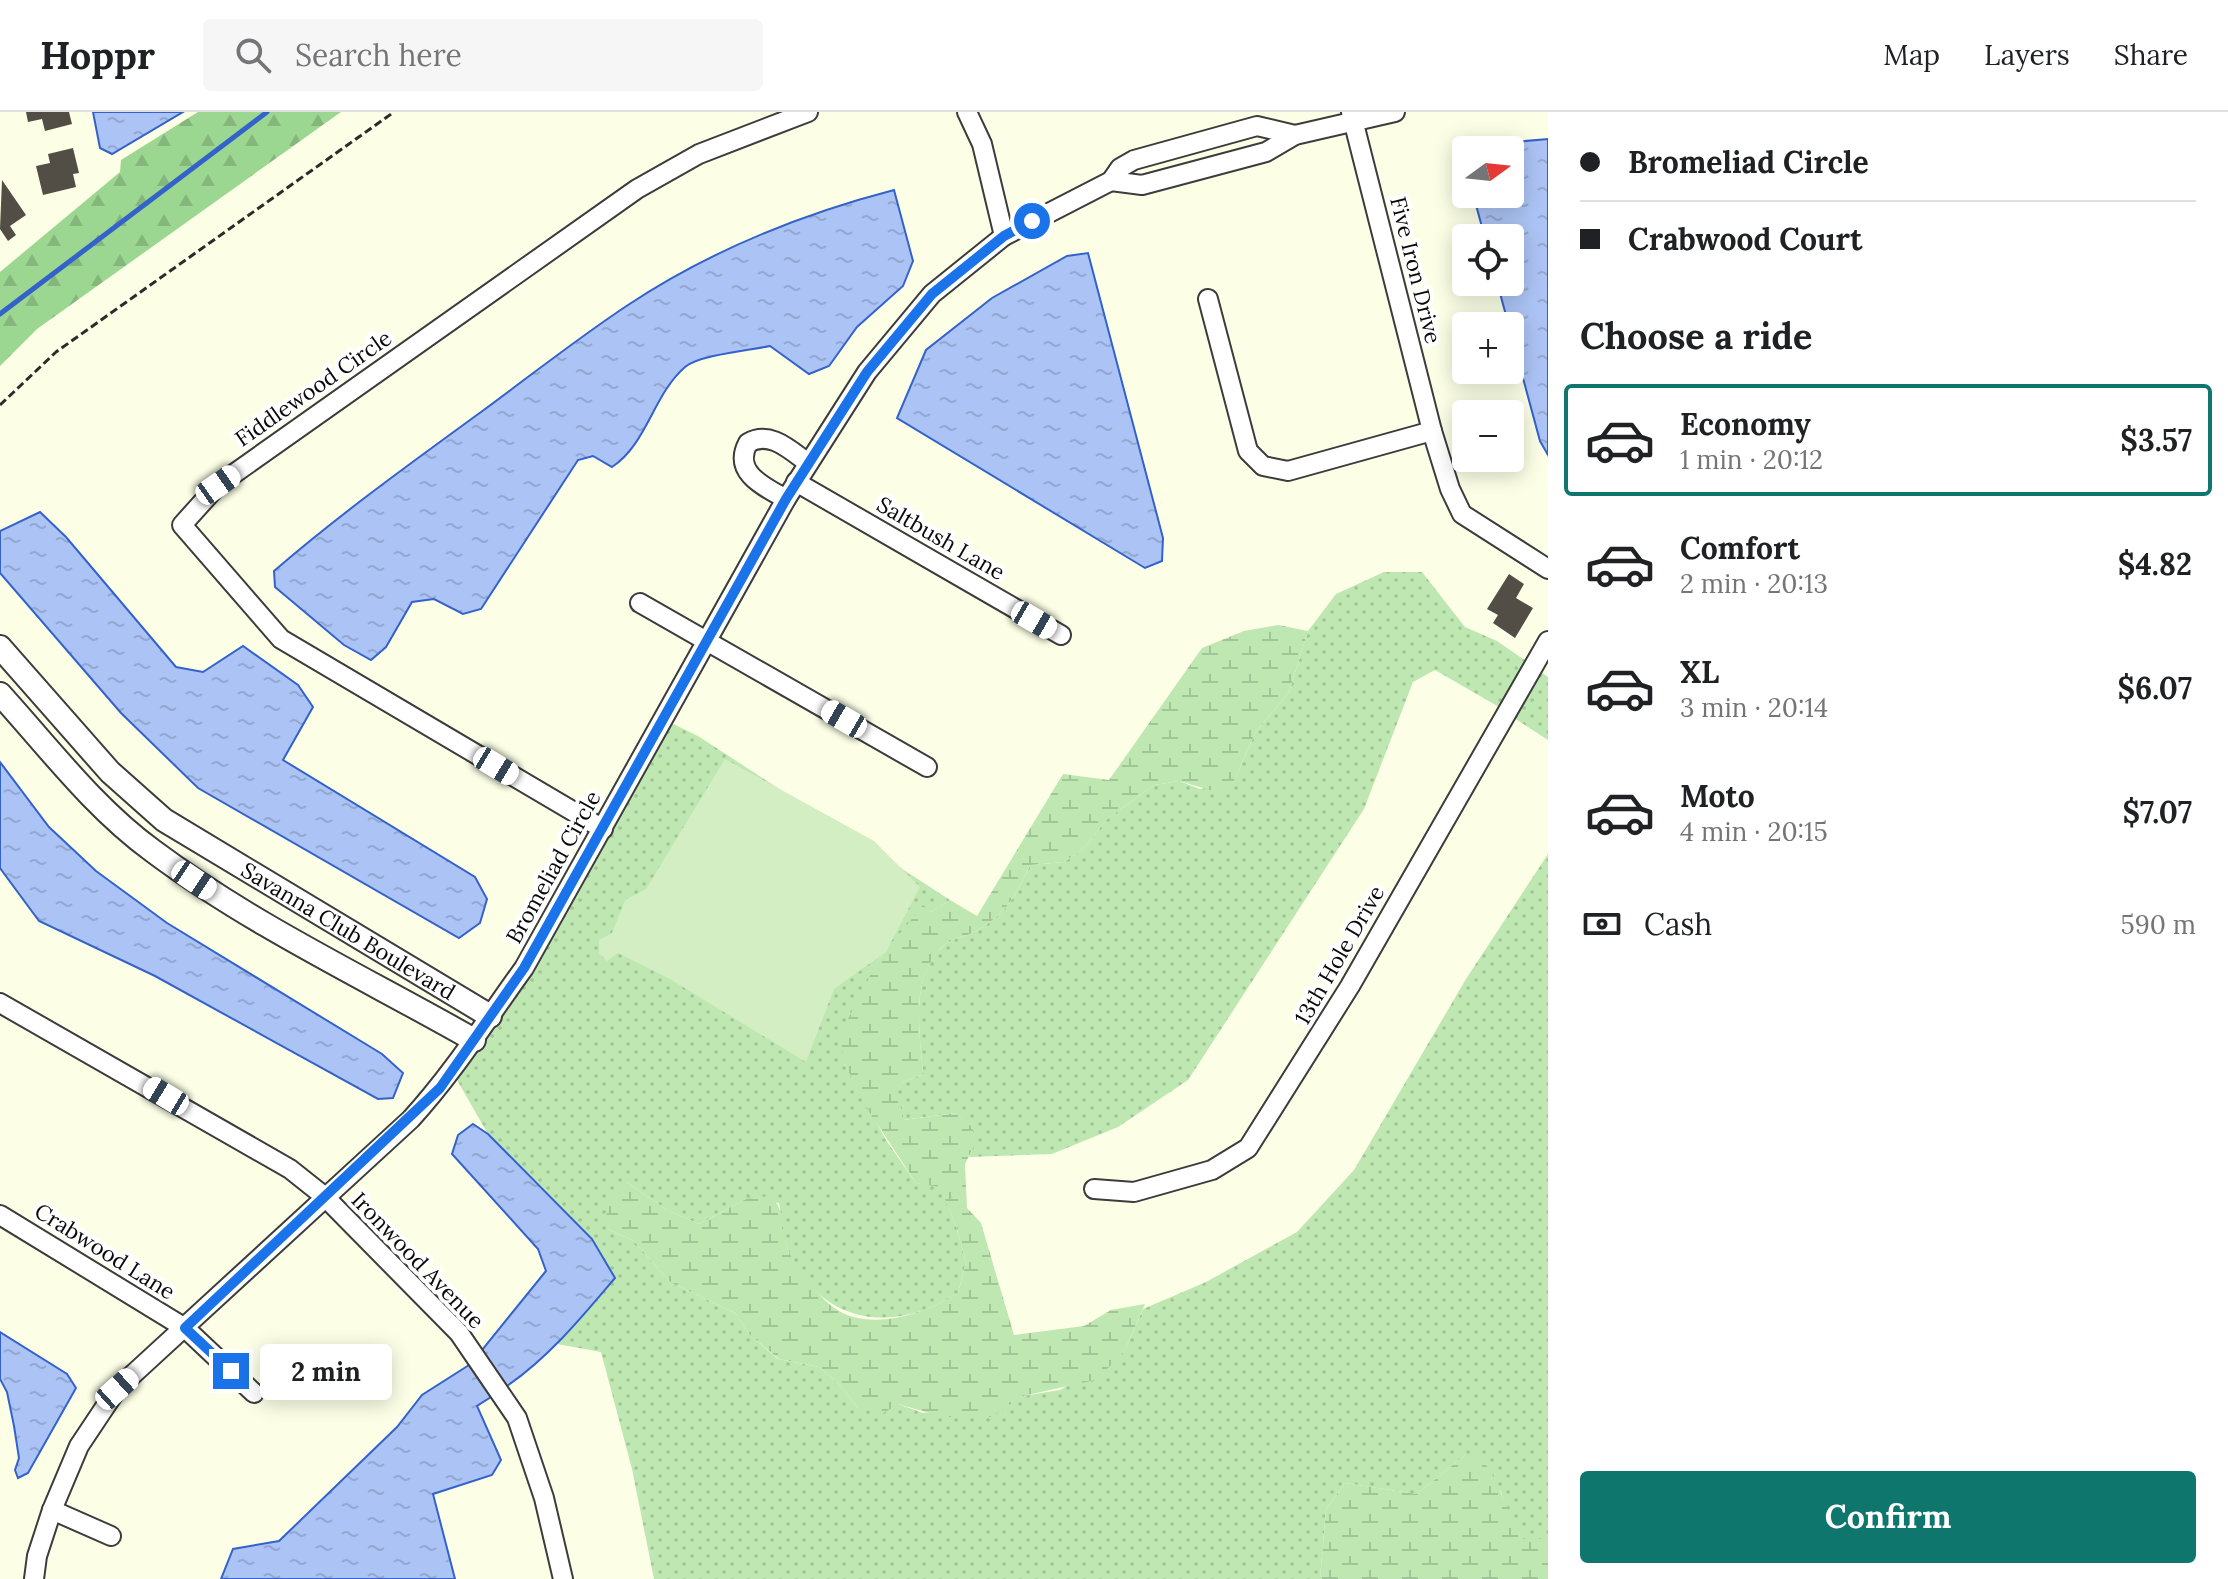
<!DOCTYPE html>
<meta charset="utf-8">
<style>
:root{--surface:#fff;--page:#f6f6f6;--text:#202124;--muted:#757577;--line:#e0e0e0;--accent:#0f766e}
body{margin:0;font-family:Lora,serif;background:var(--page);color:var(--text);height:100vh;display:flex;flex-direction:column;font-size:30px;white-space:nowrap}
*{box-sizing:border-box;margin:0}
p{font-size:26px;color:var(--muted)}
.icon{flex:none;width:44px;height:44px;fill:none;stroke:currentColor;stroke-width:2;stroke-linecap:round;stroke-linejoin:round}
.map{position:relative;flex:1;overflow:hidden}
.side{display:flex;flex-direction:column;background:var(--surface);width:680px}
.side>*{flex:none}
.guide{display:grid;align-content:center;height:176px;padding:0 32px;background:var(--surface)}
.needle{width:52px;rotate:75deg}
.fabs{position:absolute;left:1452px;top:24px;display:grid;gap:16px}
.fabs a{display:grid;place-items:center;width:72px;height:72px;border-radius:8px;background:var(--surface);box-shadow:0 4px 20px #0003;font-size:40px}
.end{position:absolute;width:36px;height:36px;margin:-18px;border:10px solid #1a73e8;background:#fff;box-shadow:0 0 0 4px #fff}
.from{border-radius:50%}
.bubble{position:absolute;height:56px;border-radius:8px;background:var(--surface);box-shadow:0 4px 20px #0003;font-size:26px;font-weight:800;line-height:56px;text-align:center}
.car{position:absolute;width:24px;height:48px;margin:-24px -12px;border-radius:10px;box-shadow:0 0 6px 2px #0007;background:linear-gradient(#fff 24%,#345 0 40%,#fff 0 76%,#345 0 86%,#fff 0)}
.guide b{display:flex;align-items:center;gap:28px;height:76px;font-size:30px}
.guide b+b{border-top:2px solid var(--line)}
.guide i{width:20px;height:20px;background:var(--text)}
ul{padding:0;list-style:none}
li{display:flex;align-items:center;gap:24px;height:112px;margin:0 16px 12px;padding:0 16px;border:4px solid transparent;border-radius:8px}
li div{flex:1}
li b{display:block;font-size:30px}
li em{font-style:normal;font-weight:800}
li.current{border-color:var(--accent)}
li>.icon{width:72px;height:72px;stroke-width:1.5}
h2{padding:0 32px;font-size:36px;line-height:96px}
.pay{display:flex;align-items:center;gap:20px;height:88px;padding:0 32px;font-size:30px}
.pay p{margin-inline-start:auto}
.action{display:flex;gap:16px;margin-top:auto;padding:16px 32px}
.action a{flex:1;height:92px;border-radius:8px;background:var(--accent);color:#fff;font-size:32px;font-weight:800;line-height:92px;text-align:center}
header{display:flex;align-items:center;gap:48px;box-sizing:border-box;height:112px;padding:0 40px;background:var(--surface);border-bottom:2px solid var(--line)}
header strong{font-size:38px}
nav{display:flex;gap:44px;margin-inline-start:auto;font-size:28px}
.search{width:560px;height:72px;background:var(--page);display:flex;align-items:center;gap:20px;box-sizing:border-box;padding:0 28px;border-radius:8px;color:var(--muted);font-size:30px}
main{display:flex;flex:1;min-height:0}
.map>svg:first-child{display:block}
.grass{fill:url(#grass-dots)}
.forest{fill:url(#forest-firs)}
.wetland{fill:url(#wetland-marsh)}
.pitch{fill:#d3eec3}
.water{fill:url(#water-ripples);stroke:#3462cb;stroke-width:2}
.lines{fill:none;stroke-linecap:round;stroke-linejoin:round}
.stream{stroke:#3462cb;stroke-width:5}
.building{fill:#524e46}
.minor-casing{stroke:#3c3c3c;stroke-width:22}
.tertiary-casing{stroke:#3c3c3c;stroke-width:26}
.path{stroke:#2b2b2b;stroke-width:3;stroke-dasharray:8 4;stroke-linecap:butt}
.minor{stroke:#fff;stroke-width:18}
.tertiary{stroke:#fff;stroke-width:22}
.route{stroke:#1a73e8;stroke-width:10}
.labels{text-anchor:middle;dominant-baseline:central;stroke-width:8;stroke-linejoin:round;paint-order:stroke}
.street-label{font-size:22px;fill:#090909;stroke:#fff}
</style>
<header>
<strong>Hoppr</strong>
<div class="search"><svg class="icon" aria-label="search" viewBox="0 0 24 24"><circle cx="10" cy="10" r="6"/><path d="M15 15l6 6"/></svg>Search here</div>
<nav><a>Map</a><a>Layers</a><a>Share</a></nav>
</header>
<main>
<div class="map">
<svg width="1548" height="1467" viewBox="0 0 1548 1467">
<defs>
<pattern id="grass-dots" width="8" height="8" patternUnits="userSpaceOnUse" patternTransform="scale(2)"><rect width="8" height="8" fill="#bee7b2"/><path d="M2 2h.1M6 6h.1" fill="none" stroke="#a2c598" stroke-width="1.8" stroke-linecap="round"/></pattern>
<pattern id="forest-firs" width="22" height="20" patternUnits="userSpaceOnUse" patternTransform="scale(2)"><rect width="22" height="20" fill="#9cd791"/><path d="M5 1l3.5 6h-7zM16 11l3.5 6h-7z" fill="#85b77c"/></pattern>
<pattern id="wetland-marsh" width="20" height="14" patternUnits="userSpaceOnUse" patternTransform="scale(2)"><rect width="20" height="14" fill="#bee7b2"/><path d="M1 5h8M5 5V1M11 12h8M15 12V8" fill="none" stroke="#a2c598"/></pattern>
<pattern id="water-ripples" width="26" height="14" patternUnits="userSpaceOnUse" patternTransform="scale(2)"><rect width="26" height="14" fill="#acc4f5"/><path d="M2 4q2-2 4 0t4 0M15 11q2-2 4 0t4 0" fill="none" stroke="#93a7d1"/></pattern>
</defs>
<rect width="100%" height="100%" fill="#fcffe6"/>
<!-- grass -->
<g class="grass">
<path d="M1384 460H1422L1465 515 1497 529 1526 549 1499 595 1435 558 1413 570 1364 697 1188 968 1118 1015 1052 1042 969 1045C979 1023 972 1015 955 1001L903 1008 895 978 903 970 923 962C920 919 909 865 944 833 951 827 964 825 972 821 1004 805 1016 784 1030 753L1064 750 1085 735 1107 707 1154 673 1179 669 1200 677 1233 671 1255 621 1289 580 1308 519 1336 482Z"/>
<path d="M1541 560 1548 565V628L1514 606Z"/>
<path d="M671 611 698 624 950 788 931 800 923 794 877 850 844 951 886 1028 916 1071 940 1074 956 1114 966 1150 958 1181C895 1222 822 1214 789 1140 782 1126 782 1106 779 1091L746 1087 699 1112 667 1098 628 1071 608 1117 634 1129 670 1170 735 1201 750 1223 778 1247 819 1255 839 1272 858 1296 898 1292 923 1301 1012 1290 1023 1284 1060 1278 1123 1242 1143 1197 1206 1170 1297 1120 1354 1058 1466 867 1548 742V1427H1522L1509 1406 1501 1380 1465 1343 1417 1382 1345 1371 1326 1397 1320 1467H654L632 1357 601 1240 557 1232 615 1166 592 1127 488 1022 457 968 532 860Z"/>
</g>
<!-- forest -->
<path class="forest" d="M198 0H341L37 217 0 254V160L120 60 121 48Z"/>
<!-- wetland -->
<g class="wetland">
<path d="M1278 513 1308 519 1289 580 1255 621 1233 671 1220 681 1179 669 1154 673 1107 707 1085 735 1064 750 1030 753C1016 784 1004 805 972 821 963 825 951 827 944 833 909 866 920 919 923 962L903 970 896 978 904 1008 955 1001 972 1015 976 1030 965 1052 967 1096 981 1111 1014 1223 1084 1214 1111 1198 1145 1192 1123 1242 1095 1268 1023 1284 991 1305H943L898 1292 882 1302 858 1296 839 1272 819 1255 779 1247 750 1223 735 1201 670 1170 634 1129 608 1117C605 1094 605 1082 628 1071L667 1098 699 1112 746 1087 771 1084C787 1099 780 1123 790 1142 800 1160 821 1189 839 1199 874 1219 927 1201 958 1181L966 1150 956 1114 940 1075 916 1071 870 1001 844 951 840 923 877 850 923 793 931 800 950 788 977 804 1063 662 1109 668 1202 536 1244 519Z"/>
<path d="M1465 1343 1479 1345 1490 1358 1522 1427H1548V1467H1320L1326 1397 1345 1371 1417 1382Z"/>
</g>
<!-- pitch -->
<path class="pitch" d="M725 647 874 729 920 775 886 840 834 877 806 950 668 866 618 841 607 849 599 841V828L612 821 625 788 646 777Z"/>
<!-- water -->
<g class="water">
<path d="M93 0H183L112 42 100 36Z"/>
<path d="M1548 27V343L1540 329 1497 170H1510V126H1485L1473 82H1510V38H1469V34Z"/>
<path d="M894 78 913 149 903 174 857 215 829 254 809 262 770 234C751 238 699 243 685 255 653 283 647 332 612 355L593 344 578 348 481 497 463 502 434 487 412 490 386 535 371 548 344 533 275 475 274 459C340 402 411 351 481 300 530 264 578 226 628 193 708 140 802 102 894 78Z"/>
<path d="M1088 141 1163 426 1162 449 1145 456 897 306 926 238 992 186 1067 144Z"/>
<path d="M40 400 66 425 176 555 203 560 243 534 298 573 313 595 283 648 475 765 487 787 480 811 459 826 198 676 121 601 0 461V419Z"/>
<path d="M0 650 49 715 96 759 167 811 382 942 403 961 393 986 378 987 155 864 39 809 0 756Z"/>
<path d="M473 1012 488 1022 592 1127 615 1166C582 1205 549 1245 507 1274L482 1238 546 1159 538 1137 452 1042 458 1023Z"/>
<path d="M0 1220 67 1262 76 1276 28 1361 18 1366 15 1358 19 1346 14 1314 7 1280 0 1267Z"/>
<path d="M469 1253 491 1285 477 1294 501 1348 492 1363 433 1382 455 1467H221L233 1437 279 1429 397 1315 422 1283Z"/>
</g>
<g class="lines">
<!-- stream -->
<path class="stream" d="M0 202 267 0"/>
</g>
<!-- building -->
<g class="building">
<path d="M26 0H69L72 12 45 19 42 7 28 10Z"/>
<path d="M73 36 79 61 73 62 76 75 43 83 36 54 50 51 48 42Z"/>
<path d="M2 68 26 103 10 114 16 123 8 129 0 117Z"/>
<path d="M1509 462 1524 472 1516 486 1533 496 1515 526 1493 511 1498 503 1487 497Z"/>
</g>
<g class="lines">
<defs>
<g id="minor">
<path d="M967 0 982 32 1004 124"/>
<path d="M1351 0 1432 319 1450 377 1462 402 1548 457"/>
<path d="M1111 69 1142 73 1266 40 1295 23 1395 0"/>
<path d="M1208 187 1248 339 1263 354 1288 359 1432 319"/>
<path d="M796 370 1061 523"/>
<path d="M786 387C765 375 732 361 748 331 770 318 790 338 808 351"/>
<path d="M640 491 927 655"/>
<path d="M603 717 281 527 182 413 218 373 637 77 699 42 808 0"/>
<path d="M0 891 290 1057 324 1084 459 1221 517 1306 544 1386 563 1467"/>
<path d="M1094 1077 1134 1080 1212 1058 1248 1036 1350 874 1548 529"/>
<path d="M0 1103 185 1216 254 1281"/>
<path d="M52 1398 111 1424"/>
<path d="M34 1467 37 1444 52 1398 79 1334 117 1277 411 1007C454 960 487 907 524 856L786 387 867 260 932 182 1004 124 1111 69 1120 56 1134 48 1257 14 1295 23"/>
</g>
<g id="tertiary">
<path id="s1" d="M0 535 110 660 164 708 490 904"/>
<path d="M0 582C49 636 94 696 153 739 252 813 367 867 474 928"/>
</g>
</defs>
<!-- minor casing -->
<use href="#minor" class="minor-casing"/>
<!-- tertiary casing -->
<use href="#tertiary" class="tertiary-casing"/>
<!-- path -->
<path class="path" d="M0 293 56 240 394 0"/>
<!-- minor -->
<use href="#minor" class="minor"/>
<!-- tertiary -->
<use href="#tertiary" class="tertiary"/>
</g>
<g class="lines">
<!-- route -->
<path class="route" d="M231 1259 185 1216 440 976 524 856 786 387 867 260 932 182 1004 124 1032 109"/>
</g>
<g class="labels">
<!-- street labels -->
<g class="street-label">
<text transform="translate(1416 158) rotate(76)">Five Iron Drive</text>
<text transform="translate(313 276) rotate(-35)">Fiddlewood Circle</text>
<text transform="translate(941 426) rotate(30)">Saltbush Lane</text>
<text transform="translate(553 755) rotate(-61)">Bromeliad Circle</text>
<text stroke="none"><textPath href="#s1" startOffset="454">Savanna Club Boulevard</textPath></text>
<text transform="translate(1339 843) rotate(-60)">13th Hole Drive</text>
<text transform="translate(105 1139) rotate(32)">Crabwood Lane</text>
<text transform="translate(418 1148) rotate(46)">Ironwood Avenue</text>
</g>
</g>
</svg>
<div class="fabs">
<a><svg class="needle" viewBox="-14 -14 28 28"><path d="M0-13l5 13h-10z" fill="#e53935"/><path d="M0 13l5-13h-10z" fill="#757577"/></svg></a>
<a><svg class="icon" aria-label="locate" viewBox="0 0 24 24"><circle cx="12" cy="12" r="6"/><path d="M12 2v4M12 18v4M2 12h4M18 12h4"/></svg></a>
<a>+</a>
<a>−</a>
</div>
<i class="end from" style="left:1032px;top:109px"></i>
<i class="end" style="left:231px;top:1259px"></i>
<div class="bubble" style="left:260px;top:1232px;width:132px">2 min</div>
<i class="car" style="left:218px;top:373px;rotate:55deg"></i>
<i class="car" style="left:1034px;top:508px;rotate:120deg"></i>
<i class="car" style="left:844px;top:607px;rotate:300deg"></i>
<i class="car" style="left:496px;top:654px;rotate:121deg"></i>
<i class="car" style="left:194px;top:768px;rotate:124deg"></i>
<i class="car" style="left:166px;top:984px;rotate:301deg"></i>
<i class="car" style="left:117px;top:1277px;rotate:48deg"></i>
</div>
<section class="side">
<div class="guide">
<b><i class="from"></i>Bromeliad Circle</b>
<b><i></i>Crabwood Court</b>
</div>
<h2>Choose a ride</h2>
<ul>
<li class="current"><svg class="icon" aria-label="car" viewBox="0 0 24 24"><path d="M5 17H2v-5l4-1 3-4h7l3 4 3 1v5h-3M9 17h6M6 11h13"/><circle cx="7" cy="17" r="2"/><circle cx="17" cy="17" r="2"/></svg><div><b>Economy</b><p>1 min · 20:12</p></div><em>$3.57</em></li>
<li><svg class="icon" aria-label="car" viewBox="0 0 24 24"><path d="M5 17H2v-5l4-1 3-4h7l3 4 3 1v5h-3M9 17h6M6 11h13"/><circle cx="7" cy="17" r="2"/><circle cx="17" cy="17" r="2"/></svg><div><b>Comfort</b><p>2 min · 20:13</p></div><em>$4.82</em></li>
<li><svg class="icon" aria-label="car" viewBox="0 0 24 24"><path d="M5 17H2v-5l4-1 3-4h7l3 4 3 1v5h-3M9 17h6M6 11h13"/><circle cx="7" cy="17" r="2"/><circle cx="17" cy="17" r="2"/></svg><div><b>XL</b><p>3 min · 20:14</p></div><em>$6.07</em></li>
<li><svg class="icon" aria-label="car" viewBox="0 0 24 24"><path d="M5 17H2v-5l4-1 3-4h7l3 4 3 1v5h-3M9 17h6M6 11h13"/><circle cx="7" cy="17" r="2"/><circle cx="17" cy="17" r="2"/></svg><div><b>Moto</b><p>4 min · 20:15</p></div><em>$7.07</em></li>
</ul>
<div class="pay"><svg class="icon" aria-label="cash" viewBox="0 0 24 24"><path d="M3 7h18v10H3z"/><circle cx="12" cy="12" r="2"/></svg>Cash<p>590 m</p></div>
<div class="action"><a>Confirm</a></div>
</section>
</main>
